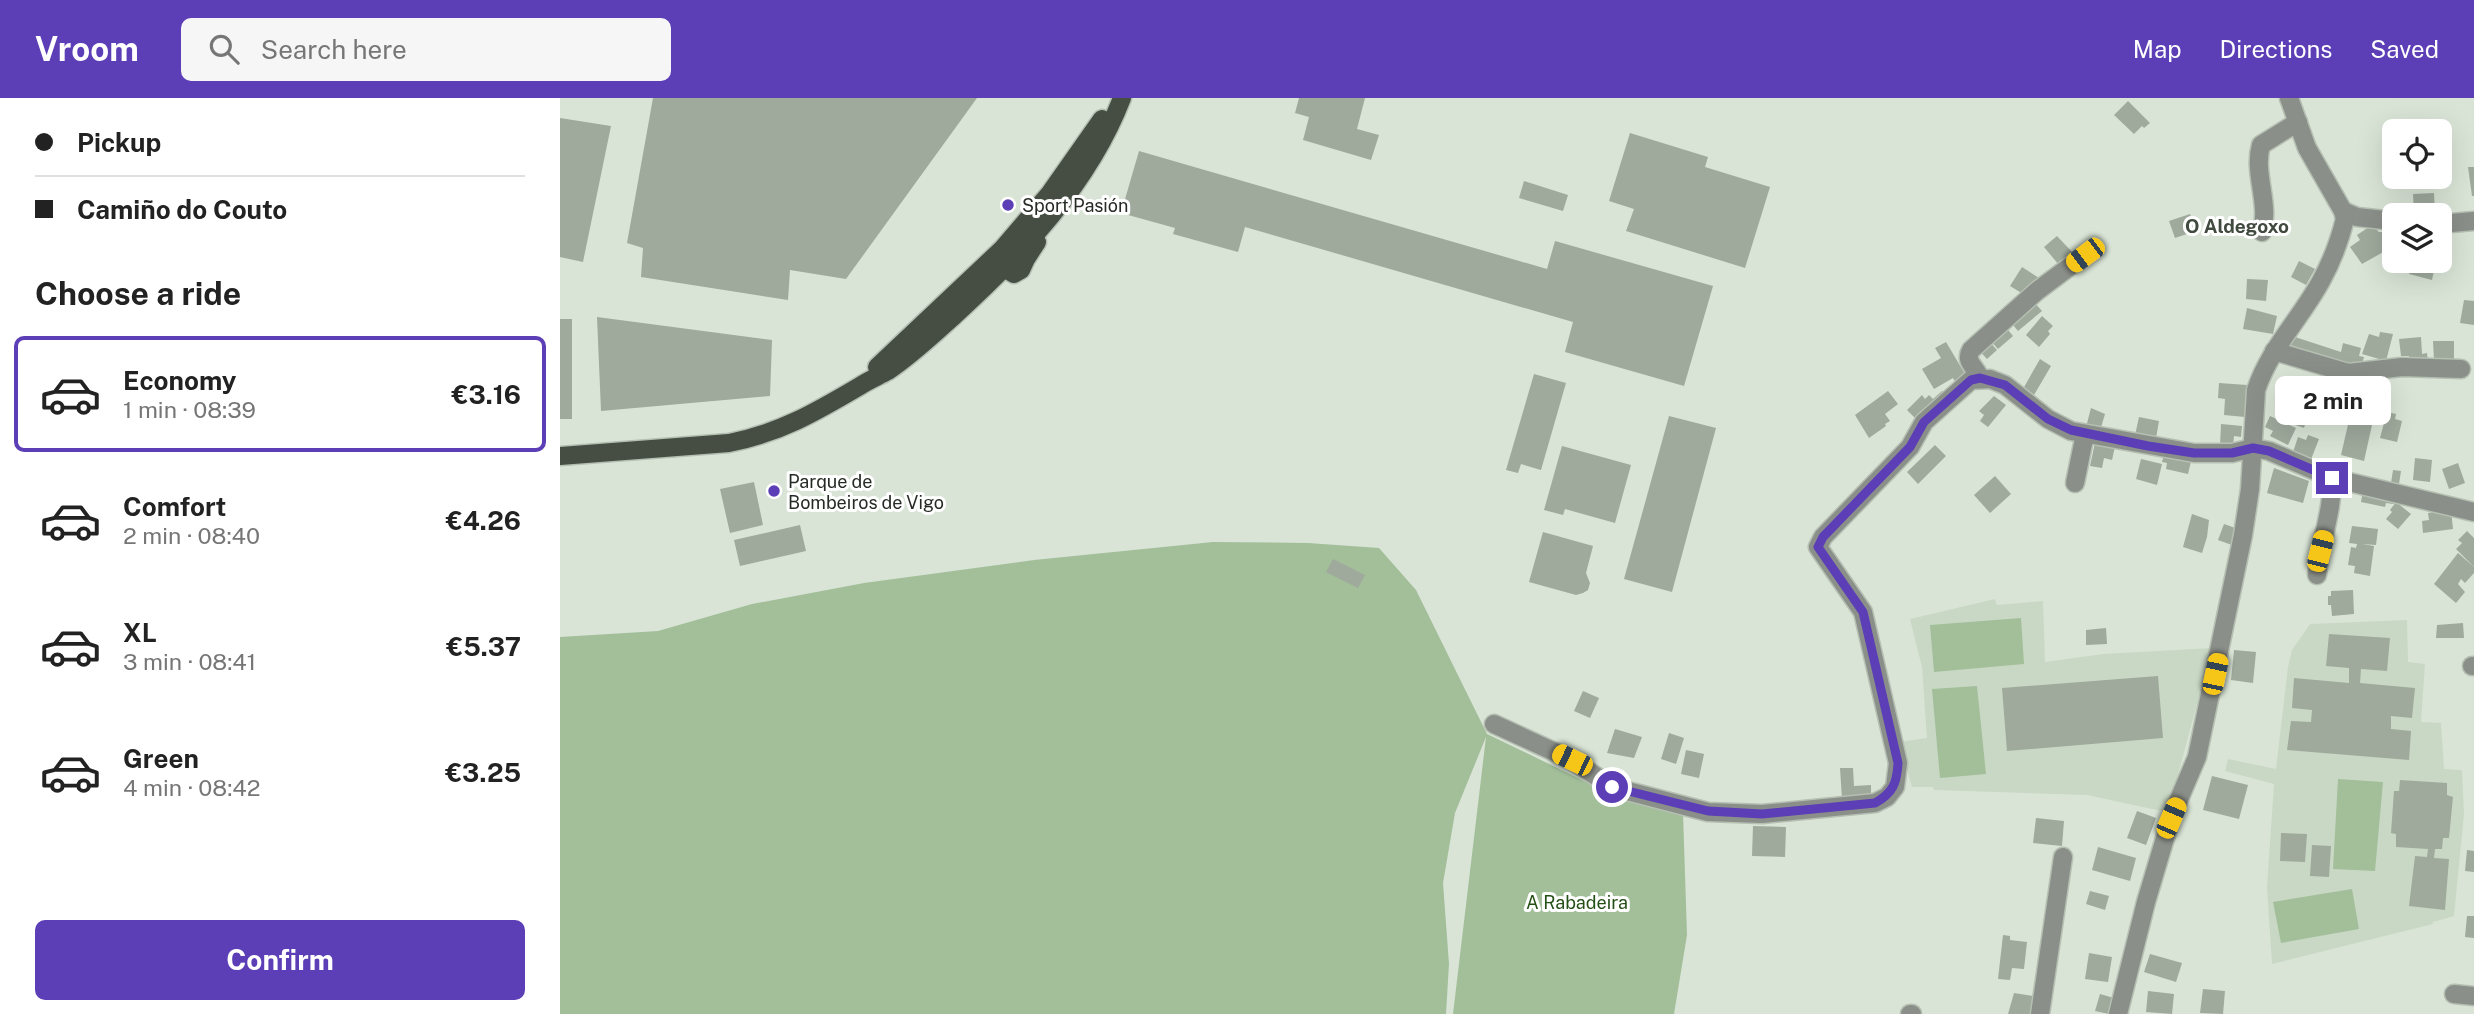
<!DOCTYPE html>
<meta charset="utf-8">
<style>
:root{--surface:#fff;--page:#f6f6f6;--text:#222;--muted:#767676;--line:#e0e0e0;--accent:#5c3eb6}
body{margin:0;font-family:"Public Sans",sans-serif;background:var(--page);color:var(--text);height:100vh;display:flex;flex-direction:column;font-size:26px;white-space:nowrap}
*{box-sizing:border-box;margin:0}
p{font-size:23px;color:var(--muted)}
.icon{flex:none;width:38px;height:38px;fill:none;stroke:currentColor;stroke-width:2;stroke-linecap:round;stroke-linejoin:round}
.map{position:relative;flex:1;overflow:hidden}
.side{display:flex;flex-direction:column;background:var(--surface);width:560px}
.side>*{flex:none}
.hud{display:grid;align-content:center;height:154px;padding:0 35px;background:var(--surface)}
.fabs{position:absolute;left:1822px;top:21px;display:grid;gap:14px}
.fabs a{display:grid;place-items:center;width:70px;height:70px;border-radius:10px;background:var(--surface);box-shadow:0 7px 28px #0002;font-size:35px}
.end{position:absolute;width:32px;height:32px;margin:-16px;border:9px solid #5c3eb6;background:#fff;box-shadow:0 0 0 4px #fff}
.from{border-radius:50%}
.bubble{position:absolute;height:49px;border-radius:10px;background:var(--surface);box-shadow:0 7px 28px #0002;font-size:23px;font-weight:700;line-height:49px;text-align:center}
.car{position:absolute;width:21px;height:42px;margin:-21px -10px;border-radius:9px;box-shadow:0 0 5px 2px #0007;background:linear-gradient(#f5c518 24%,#345 0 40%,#f5c518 0 76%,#345 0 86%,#f5c518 0)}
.hud b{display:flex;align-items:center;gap:24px;height:66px;font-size:26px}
.hud b+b{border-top:2px solid var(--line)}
.hud i{width:18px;height:18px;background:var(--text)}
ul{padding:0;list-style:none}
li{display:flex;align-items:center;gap:21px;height:116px;margin:0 14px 10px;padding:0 21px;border:4px solid transparent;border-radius:10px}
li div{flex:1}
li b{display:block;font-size:26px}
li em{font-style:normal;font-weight:700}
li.selected{border-color:var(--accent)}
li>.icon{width:63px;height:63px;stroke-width:1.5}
h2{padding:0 35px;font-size:32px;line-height:84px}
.button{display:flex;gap:14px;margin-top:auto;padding:14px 35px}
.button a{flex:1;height:80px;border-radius:10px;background:var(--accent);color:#fff;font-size:28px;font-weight:700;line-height:80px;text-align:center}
header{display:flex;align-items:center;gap:42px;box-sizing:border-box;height:98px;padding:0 35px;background:var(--accent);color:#fff}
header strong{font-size:33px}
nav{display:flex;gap:38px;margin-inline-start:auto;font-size:24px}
.search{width:490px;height:63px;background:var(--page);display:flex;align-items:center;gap:18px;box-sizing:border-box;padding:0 24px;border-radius:10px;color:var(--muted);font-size:26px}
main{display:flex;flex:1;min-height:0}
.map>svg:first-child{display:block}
.built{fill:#c9d8c5}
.green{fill:#a2bf9a}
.building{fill:#9fa99c}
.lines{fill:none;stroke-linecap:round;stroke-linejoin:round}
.minor-casing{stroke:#b5bfb2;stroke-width:21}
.major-casing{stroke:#b5bfb2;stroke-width:21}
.minor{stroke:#8b8f89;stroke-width:18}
.major{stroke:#464e44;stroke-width:18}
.route{stroke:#5c3eb6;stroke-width:9}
.poi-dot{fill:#5c3eb6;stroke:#fff;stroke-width:2.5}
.labels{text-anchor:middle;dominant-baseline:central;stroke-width:6;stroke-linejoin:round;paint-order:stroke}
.poi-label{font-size:18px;fill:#252a24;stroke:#fff;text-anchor:start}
.park-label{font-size:18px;fill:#234e14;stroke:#fff}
.neighbourhood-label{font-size:19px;font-weight:bold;fill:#414a3e;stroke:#fff}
</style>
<header>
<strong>Vroom</strong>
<div class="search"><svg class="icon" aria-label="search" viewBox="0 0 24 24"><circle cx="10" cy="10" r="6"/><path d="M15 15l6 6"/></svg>Search here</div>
<nav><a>Map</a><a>Directions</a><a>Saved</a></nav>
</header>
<main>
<section class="side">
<div class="hud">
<b><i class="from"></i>Pickup</b>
<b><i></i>Camiño do Couto</b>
</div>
<h2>Choose a ride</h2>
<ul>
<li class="selected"><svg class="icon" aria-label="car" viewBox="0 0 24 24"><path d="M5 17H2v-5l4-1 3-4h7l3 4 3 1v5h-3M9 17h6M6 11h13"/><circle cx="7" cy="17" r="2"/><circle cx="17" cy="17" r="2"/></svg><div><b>Economy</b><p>1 min · 08:39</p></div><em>€3.16</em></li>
<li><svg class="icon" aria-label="car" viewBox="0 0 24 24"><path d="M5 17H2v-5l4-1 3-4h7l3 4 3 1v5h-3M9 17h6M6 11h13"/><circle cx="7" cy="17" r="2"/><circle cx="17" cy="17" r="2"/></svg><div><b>Comfort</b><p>2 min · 08:40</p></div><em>€4.26</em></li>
<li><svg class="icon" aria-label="car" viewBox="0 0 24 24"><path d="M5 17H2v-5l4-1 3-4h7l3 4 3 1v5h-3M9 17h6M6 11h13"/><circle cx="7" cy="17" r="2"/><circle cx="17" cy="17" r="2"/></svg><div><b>XL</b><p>3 min · 08:41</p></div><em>€5.37</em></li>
<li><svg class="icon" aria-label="car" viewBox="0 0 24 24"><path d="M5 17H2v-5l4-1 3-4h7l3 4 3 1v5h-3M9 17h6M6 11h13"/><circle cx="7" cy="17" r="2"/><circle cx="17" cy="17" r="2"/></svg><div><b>Green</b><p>4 min · 08:42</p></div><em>€3.25</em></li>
</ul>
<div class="button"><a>Confirm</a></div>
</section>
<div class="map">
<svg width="1914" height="916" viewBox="0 0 1914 916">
<rect width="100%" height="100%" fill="#d9e4d6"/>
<!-- built -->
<g class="built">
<path d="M1435 501 1437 507 1483 503 1485 564 1543 556 1652 550 1616 684 1606 714 1527 697 1374 692 1373 689H1352L1340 644 1367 640 1362 569 1350 521Z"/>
<path d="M1847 522 1848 564 1865 566 1861 624 1881 625 1884 671 1902 672 1904 716 1894 818 1873 824V826L1712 866 1707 789 1714 686 1665 673 1668 661 1716 671 1728 569 1732 552 1750 526Z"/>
</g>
<!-- green -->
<g class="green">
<path d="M653 444 748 445 819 450 856 492 927 636 1045 693 1123 715 1127 837 1114 916H893L926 639 895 715 883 785 889 866 886 916H0V539L98 533 192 506 304 485 474 462Z"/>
<path d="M1461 520 1464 566 1374 574 1370 527Z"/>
<path d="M1417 588 1426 676 1380 680 1372 591Z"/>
<path d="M1778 681 1823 684 1815 773 1773 771Z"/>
<path d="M1792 791 1799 831 1721 845 1713 804Z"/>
</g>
<!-- building -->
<g class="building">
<path d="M93 0H417L286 181 230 172 228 202 81 179 83 150 67 145Z"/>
<path d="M739 0H805L797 31 819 37 811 62 743 42 749 19 735 15Z"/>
<path d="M1568 3 1590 25 1584 30 1582 28 1574 36 1554 17Z"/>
<path d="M0 20 51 28 23 164 0 159Z"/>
<path d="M1070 35 1148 59 1145 69 1210 89 1185 170 1066 133 1074 111 1049 103Z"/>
<path d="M579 53 987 171 995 143 1153 188 1124 288 1005 254 1013 224 685 129 678 154 613 136 615 130 561 115Z"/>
<path d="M1908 69H1914V98H1912Z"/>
<path d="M964 83 1008 97 1003 113 959 100Z"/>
<path d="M1874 95 1875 116 1854 117 1853 96Z"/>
<path d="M1630 116 1636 133 1615 140 1609 123Z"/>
<path d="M1812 127 1819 134H1829L1834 141V148L1802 166 1790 149 1800 142 1797 137Z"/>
<path d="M1497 138 1513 155 1499 167 1484 149Z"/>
<path d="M1739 163 1755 171 1746 187 1731 179Z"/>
<path d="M1854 163H1876L1872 182 1849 176Z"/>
<path d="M1462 169 1479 180 1468 199 1450 188Z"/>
<path d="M1687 181 1708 182 1706 203 1686 201Z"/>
<path d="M1472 202 1482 213 1458 233 1449 222Z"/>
<path d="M1904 202 1914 203V227L1900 225Z"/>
<path d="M1687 210 1717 218 1713 236 1683 231Z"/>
<path d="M1482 218 1493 228 1488 233 1490 236 1479 249 1466 237Z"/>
<path d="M37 219 212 242 210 298 41 313Z"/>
<rect x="0" y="221" width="12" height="100"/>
<path d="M1444 227 1453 238 1438 251 1428 240Z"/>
<path d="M1820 234 1833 236 1826 263 1802 256 1809 236 1819 239Z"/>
<path d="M1735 239 1781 254 1783 245 1801 250 1799 258 1804 259 1800 272 1727 253Z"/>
<path d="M1861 239 1862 256 1867 255 1868 264 1849 265V258H1841L1839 241Z"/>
<path d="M1427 241 1437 252 1427 261 1417 250Z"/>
<path d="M1873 243H1894V263H1874Z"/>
<path d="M1386 244 1408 281 1397 287 1393 280 1374 291 1362 271 1381 260 1375 250Z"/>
<path d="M1480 261 1491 268 1474 297 1463 291Z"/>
<path d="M974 276 1006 285 981 372 961 366 958 375 946 372Z"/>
<path d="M1659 285 1687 287 1685 319 1664 317 1665 301 1658 300Z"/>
<path d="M1328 293 1338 306 1325 316 1330 323 1325 326 1326 328 1309 340 1295 317Z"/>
<path d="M1382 293 1387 298 1358 323 1347 312 1362 297 1365 301 1369 297 1373 301Z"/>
<path d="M1434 298 1446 307 1428 329 1420 323 1424 317 1419 313Z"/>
<path d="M1728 300 1751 308 1744 330 1721 322Z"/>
<path d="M1531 310 1545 316 1539 336 1525 333Z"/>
<path d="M1827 314 1836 316 1835 321 1842 323 1837 344 1820 340Z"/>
<path d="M1109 318 1156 330 1112 494 1064 481Z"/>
<path d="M1710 318 1736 330 1728 347 1710 338 1713 333 1705 329Z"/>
<path d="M1790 318 1812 327 1804 363 1781 357Z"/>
<path d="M1579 319 1599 323 1595 346 1574 342Z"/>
<path d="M1661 326 1682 328 1681 339 1674 338 1673 349 1660 348Z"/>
<path d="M1748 337 1759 341 1750 364 1732 357 1738 339 1746 342Z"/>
<path d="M1536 340 1556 344 1552 362 1544 360 1542 370 1530 368Z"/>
<path d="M1375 347 1386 358 1358 386 1347 374Z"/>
<path d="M1002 348 1071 367 1055 425 1005 411 1003 417 984 412Z"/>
<path d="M1605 353 1632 359 1628 376 1606 371 1607 365 1602 364Z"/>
<path d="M1855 360 1872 362 1870 384 1853 382Z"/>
<path d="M1581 361 1602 366 1597 387 1576 381Z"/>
<path d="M1898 365 1905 385 1889 391 1882 371Z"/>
<path d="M1714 370 1749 383 1743 405 1707 395Z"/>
<path d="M1833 372 1841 373 1839 386 1831 385Z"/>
<path d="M1435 378 1451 396 1430 415 1414 397Z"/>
<path d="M194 384 203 427 170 435 160 391Z"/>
<path d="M1803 392 1836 403 1833 406 1826 405 1825 409 1801 404Z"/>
<path d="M1836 404 1851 416 1838 431 1826 421 1832 414 1830 412Z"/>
<path d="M1891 412 1893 431 1863 435 1862 423 1869 422 1868 415Z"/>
<path d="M1632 416 1649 422 1647 439 1642 455 1623 449Z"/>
<path d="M1664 426 1678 431 1672 447 1658 442Z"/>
<path d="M240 427 246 453 180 468 174 442Z"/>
<path d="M1792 428 1818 431 1816 447 1802 446 1814 448 1810 478 1794 475 1795 468 1788 467 1791 449 1796 450 1797 446 1789 445Z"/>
<path d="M1907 433 1914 440V469L1896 451 1902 445 1898 442Z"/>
<path d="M983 434 1033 448 1026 475 1030 485 1028 492 1023 495 1016 497 969 484Z"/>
<path d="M1898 455 1914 469V475L1905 485 1901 481 1898 486 1905 494 1896 505 1874 486Z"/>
<path d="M773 461 805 477 798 490 766 474Z"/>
<path d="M1793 492 1794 516 1772 518 1771 507H1768V498H1771V493Z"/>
<path d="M1903 525 1904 540H1876L1877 527Z"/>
<path d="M1546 530 1547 546 1526 547V532Z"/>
<path d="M1769 536 1830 540 1827 573 1801 571 1800 585 1855 590 1852 620 1831 618V631L1851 633 1849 662 1727 652 1731 623 1751 624 1752 612 1732 610 1734 580 1789 585V570L1766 568Z"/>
<path d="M1674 552 1696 554 1693 585 1671 582Z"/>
<path d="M1598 578 1603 640 1447 653 1442 590Z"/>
<path d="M1023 593 1039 600 1030 620 1014 613Z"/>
<path d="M1055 631 1082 639 1074 660 1047 655Z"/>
<path d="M1109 635 1124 640 1116 666 1101 661Z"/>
<path d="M1126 652 1144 656 1139 680 1121 676Z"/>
<path d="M1280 670H1293L1294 688 1311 687V699L1282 701Z"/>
<path d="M1652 678 1688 687 1679 721 1643 712Z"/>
<path d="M1840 682 1887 685V697L1893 699 1889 740H1883L1882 751H1875L1874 760 1889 761 1885 812 1849 808 1855 758 1867 759 1868 751 1836 749V736L1831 735 1834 693H1839Z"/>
<path d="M1577 713 1596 720 1586 747 1567 740Z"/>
<path d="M1476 720 1504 723 1502 748 1473 745Z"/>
<path d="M1193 728 1226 729 1225 759 1192 758Z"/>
<path d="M1721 735 1747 736 1745 764 1720 763Z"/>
<path d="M1752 747 1771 748 1769 779 1750 778Z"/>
<path d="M1538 749 1576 760 1570 783 1532 772Z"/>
<path d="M1907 752 1914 753V774L1905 773Z"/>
<path d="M1530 793 1549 798 1545 812 1526 806Z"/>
<path d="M1907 818H1914V840L1905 839Z"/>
<path d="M1443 837 1450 838V842L1467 844 1464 871 1452 870 1450 882 1438 881Z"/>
<path d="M1529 855 1552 859 1548 884 1525 881Z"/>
<path d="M1590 856 1622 865 1616 884 1584 874Z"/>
<path d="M1643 891 1665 893 1663 916 1640 915Z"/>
<path d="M1588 893 1614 896 1612 916 1586 914Z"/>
<path d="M1454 895 1473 898 1470 916H1448Z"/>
<path d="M1540 896 1554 900 1549 916 1535 913Z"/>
</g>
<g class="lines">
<defs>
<g id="minor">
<path d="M1783 113 1797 119 1834 123"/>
<path d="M1880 126 1914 123"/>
<path d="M1702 134C1710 105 1693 75 1701 47L1738 24"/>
<path d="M1714 253 1788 275 1842 269 1901 271"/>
<path d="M1420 280C1416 269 1404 264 1411 252L1477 193 1525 157"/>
<path d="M1515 385 1525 336"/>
<path d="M1757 477C1760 444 1773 413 1772 380"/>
<path d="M1912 568H1914"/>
<path d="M934 626 1012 662 1052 689 1148 714 1202 716 1315 705 1327 699 1335 689 1338 665 1303 514 1258 449 1263 439 1350 349 1364 324 1411 282 1430 281 1445 287 1488 321 1511 333 1634 355H1672L1693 350 1709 353 1772 380 1914 414"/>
<path d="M1894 896 1914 898"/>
<path d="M1350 916H1352"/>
<path d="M1480 916 1503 759"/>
<path d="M1558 916 1586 804 1611 720 1637 659 1683 437 1690 391 1696 292C1710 250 1741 220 1761 183 1771 165 1780 141 1785 121L1783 113 1747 50 1729 0"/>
</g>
<g id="major">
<path d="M444 170 454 176 461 172 466 161 477 144"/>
<path d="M317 269 442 151 490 95 542 21"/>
<path d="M0 358 169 345C220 335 256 314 300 288 309 282 319 278 328 273 352 257 373 237 394 218 461 157 529 86 562 0"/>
</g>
</defs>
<!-- minor casing -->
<use href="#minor" class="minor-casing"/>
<!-- major casing -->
<use href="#major" class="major-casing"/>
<!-- minor -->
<use href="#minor" class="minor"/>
<!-- major -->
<use href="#major" class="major"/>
</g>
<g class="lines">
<!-- route -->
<path class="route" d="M1052 689 1148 713 1202 716 1315 705C1333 695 1337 685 1338 665L1303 514 1258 449 1263 439 1350 349 1364 324 1411 282 1420 280 1445 287 1488 321 1511 332 1588 348 1634 355H1672L1693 350 1709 353 1772 380"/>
</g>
<!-- markers -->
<g class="poi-dot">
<circle cx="448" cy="107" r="7"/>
<circle cx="214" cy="393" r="7"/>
</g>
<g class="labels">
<!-- poi labels -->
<g class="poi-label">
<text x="462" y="107">Sport Pasión</text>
<text x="228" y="383">Parque de<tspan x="228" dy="21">Bombeiros de Vigo</tspan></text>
</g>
<!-- park labels -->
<g class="park-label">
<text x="1017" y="804">A Rabadeira</text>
</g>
<!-- neighbourhood labels -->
<g class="neighbourhood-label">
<text x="1677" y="128">O Aldegoxo</text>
</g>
</g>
</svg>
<div class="fabs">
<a><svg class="icon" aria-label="locate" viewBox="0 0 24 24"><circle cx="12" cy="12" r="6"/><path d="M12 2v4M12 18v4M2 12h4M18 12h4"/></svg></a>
<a><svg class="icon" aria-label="layers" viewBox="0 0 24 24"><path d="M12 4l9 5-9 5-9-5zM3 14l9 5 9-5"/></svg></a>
</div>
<i class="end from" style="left:1052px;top:689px"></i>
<i class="end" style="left:1772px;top:380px"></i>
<div class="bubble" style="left:1715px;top:278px;width:116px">2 min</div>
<i class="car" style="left:1525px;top:157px;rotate:233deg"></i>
<i class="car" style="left:1760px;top:453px;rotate:14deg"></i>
<i class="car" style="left:1655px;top:576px;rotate:12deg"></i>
<i class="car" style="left:1012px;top:662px;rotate:296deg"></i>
<i class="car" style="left:1611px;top:720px;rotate:23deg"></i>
</div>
</main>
